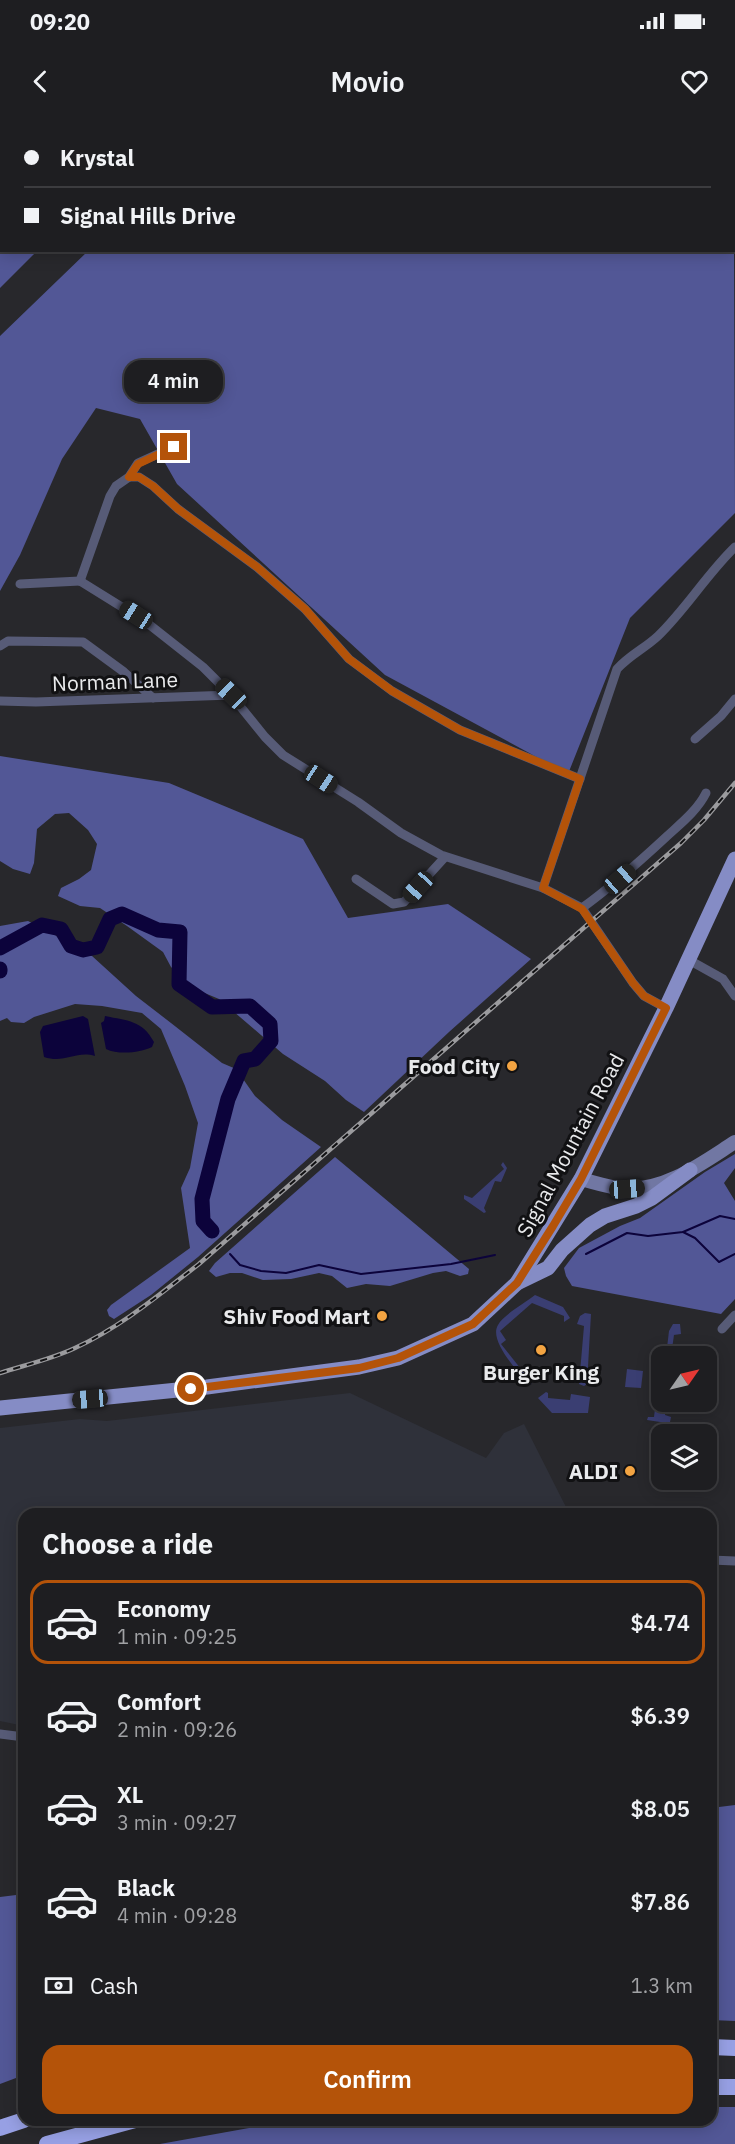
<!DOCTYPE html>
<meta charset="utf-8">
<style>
:root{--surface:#1e1e21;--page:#26272a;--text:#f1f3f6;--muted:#a1a2a5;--line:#3c3c3f;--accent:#b45309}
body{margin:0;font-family:"IBM Plex Sans",sans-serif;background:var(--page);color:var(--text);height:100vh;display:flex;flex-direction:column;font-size:22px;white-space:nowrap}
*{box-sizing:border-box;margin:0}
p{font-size:20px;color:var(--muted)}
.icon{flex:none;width:33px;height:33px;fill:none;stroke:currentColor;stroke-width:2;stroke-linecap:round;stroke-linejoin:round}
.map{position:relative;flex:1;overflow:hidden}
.sheet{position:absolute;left:18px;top:1388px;width:699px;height:618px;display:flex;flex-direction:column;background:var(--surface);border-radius:18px;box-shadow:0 3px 15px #0003,0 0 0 2px var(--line)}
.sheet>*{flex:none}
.top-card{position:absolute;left:0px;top:0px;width:735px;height:132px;box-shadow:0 3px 15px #0003,0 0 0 2px var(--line);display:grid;align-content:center;height:132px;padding:0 24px;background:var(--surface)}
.needle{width:39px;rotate:56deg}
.controls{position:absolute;left:651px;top:1226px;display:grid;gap:12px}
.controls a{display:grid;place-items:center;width:66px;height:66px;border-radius:12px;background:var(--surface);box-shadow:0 3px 15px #0003,0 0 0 2px var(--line);font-size:30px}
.end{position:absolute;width:27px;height:27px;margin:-14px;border:8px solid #b45309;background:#fff;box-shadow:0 0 0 3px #fff}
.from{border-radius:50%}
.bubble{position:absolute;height:42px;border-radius:18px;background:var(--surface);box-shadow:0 3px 15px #0003,0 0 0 2px var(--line);font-size:20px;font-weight:600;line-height:42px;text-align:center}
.car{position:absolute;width:18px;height:36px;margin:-18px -9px;border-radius:8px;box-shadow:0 0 4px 2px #0007;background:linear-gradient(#222 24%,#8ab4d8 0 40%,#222 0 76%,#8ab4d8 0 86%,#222 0)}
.top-card b{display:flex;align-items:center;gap:21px;height:57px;font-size:22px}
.top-card b+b{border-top:2px solid var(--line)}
.top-card i{width:15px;height:15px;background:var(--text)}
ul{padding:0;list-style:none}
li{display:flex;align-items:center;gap:18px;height:84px;margin:0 12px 9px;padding:0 12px;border:3px solid transparent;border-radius:18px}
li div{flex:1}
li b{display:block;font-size:22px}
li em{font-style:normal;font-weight:600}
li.active{border-color:var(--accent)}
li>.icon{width:54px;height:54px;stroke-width:1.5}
h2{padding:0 24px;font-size:27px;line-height:72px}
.pay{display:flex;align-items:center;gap:15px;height:66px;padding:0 24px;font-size:22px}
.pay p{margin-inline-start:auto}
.cta{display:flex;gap:12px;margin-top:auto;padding:12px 24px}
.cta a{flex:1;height:69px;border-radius:18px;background:var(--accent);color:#fff;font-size:24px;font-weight:600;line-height:69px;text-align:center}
.status{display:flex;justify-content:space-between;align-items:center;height:42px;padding:0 30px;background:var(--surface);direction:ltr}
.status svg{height:16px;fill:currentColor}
header{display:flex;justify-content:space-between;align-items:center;height:78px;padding:0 24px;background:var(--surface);font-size:27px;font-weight:600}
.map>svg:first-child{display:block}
.built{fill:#2f313a}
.green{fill:#3a3e72}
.forest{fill:#525796}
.water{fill:#0c033b}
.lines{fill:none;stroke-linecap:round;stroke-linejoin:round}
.stream{stroke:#0c033b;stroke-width:2}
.river{stroke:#0c033b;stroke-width:15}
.minor{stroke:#575b77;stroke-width:9}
.secondary{stroke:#7177a3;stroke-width:14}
.primary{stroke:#858cc5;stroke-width:15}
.motorway{stroke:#97a0e4;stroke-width:16}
.rail-casing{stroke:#9b9b9e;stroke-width:4.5}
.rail{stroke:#111113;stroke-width:2;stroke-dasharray:7;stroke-linecap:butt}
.route{stroke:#b45309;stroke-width:8}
.poi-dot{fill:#f3a442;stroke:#111113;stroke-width:2}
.labels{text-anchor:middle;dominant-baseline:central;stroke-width:6;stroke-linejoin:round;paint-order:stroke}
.street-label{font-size:21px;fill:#e9eaec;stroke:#111113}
.poi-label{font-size:21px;font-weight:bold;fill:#e9eaec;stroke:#111113;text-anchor:end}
</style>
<div class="status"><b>09:20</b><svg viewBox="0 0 49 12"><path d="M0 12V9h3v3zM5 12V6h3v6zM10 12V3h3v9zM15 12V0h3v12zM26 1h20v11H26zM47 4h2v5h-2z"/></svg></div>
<header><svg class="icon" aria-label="back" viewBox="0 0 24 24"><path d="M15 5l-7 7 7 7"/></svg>Movio<svg class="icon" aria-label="heart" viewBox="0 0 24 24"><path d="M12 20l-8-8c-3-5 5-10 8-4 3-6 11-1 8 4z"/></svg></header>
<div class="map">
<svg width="735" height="2024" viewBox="0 0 735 2024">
<rect width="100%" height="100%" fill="#28282c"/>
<!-- built -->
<path class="built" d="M350 1273 486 1338 504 1313 524 1304 569 1393 24 1394V1606L0 1601V1308L80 1299 107 1301Z"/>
<!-- green -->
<g class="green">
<path d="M503 1042 507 1048 501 1062 495 1061 484 1088 486 1092 484 1093 464 1079V1075L472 1078 504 1049 501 1045Z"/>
<path d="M535 1175 563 1187 570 1198 564 1202V1196L532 1183 500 1211 506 1220 501 1224 532 1263 529 1266C520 1253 488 1221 498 1205 503 1195 525 1183 535 1175Z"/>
<path d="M585 1193 591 1194 587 1264 584 1266 579 1264 584 1206 577 1204 580 1196Z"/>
<path d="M673 1204H680L681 1214 674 1215 671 1236H666L669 1211Z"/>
<path d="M627 1249 643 1251 641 1268 625 1267Z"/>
<path d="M652 1251 661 1252 662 1281H667L665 1295 671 1297 670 1302 667 1303 647 1300 648 1297H654L659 1255 652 1254Z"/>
<path d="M546 1272 548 1273V1278L570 1280 571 1274 590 1277 588 1293H552L538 1278Z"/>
</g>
<!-- forest -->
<g class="forest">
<path d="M0 0H166L2 2V130L37 131 0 168Z"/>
<path d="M217 0H586L589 1H215Z"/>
<path d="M734 122 735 393 630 498 568 654 385 555 177 364 140 299 96 288 62 339 20 435 0 471V216L88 131 734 130Z"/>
<path d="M0 636 169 663 303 719 348 798 448 784 531 839 449 912 364 992 346 980 325 961 283 934 219 879 195 869 171 847 163 832 127 806 100 788 80 786 58 776 61 768 79 759 91 750 97 724 88 710 69 693 55 694 37 709 34 743 30 754 13 749 0 741Z"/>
<path d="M28 801C38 806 51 811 59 818 72 829 71 837 92 836L136 876 171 903 222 943 236 949 255 976 282 1000 321 1027 198 1137 151 1175 114 1199 109 1196 107 1190 111 1185 190 1128 181 1068 190 1048 198 1003 185 966 161 909 142 893 102 886 75 884 34 897 24 903 11 902 7 898 0 901V806Z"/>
<path d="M735 1034V1048L724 1063 735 1081V1179L721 1194 572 1166 566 1156 564 1148 579 1128 620 1106 640 1098 705 1052Z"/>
<path d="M335 1037 469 1149 468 1154 460 1156 446 1151 433 1153 390 1166 366 1164 347 1168 332 1156 319 1153 291 1159 263 1160 242 1153H230L216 1157 209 1151 215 1143Z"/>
<path d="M735 1685V1901L711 1900V1688Z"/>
<path d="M24 1774V1955L0 1964V1777Z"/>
<path d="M711 1987H735V2024H160L293 2000H711Z"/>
</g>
<!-- water -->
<g class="water">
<path d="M83 896 88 899 95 936C76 930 65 944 44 937L40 912 43 906Z"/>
<path d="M105 896C128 901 142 900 154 922L152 927C140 933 118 935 106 929L101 903 104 901Z"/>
</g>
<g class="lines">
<!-- stream -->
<g class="stream">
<path d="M683 1112 695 1118 719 1142 735 1134"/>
<path d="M230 1134 240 1145 261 1151 286 1153 319 1145 361 1154 451 1144 495 1135"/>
<path d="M586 1134 627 1113 648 1116 683 1112 720 1096 735 1099"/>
</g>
<!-- river -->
<g class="river">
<path d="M0 828 42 805 61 809 71 826 83 830 97 827 110 799 122 794 158 810 180 812 179 864 212 887 250 886 270 904 271 921 255 939 244 941 228 979 202 1079 203 1101 212 1111"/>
<path d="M0 849V851"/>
</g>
<!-- minor -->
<g class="minor">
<path d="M129 357H139L153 366 178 389 257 447 305 489 349 539 392 571 460 610 580 659"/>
<path d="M80 461 146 502 203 547 231 575 265 617 283 635 358 682 401 713 441 735 543 768 582 788 633 863 644 876 666 888"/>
<path d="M80 461 110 376 116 366 129 357 138 343 173 327"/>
<path d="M20 464 80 461"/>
<path d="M0 526 8 521 83 522 124 552 153 578"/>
<path d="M0 581 36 582 231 575"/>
<path d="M695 619 721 596 735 579"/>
<path d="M356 759 393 784 404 782 445 737"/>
<path d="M543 768 617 549C631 534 644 529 658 516 686 489 707 454 735 427"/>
<path d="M582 788C611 767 638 743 665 718 680 704 697 691 706 673"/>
<path d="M689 840 723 859 735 876"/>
<path d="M722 1209 735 1195"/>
<path d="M711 1440 735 1441"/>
<path d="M0 1614 24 1617"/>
</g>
<!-- secondary -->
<path class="secondary" d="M581 1059C596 1063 611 1068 626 1069 667 1070 702 1043 735 1022"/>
<!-- primary -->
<g class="primary">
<path d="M609 0 611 2"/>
<path d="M734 87 735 88"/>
<path d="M517 1163 548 1148 562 1130 590 1105 605 1096 636 1086 652 1078 690 1050"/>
<path d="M0 1288 207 1267 359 1247 398 1238 473 1204 517 1163 581 1059 666 888 735 739"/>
</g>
<!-- motorway -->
<g class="motorway">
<path d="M711 1927 735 1928"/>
<path d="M711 1967H735"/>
<path d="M0 2008 24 2000"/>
<path d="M47 2024 135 2000"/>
</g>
<defs>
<g id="rail">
<path d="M645 0 648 2"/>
<path d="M666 0 668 2"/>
<path d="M734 42 735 43"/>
<path d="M734 61 735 62"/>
<path d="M0 1253C25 1245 52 1239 75 1228 121 1207 160 1174 199 1144L681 723 704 700 735 663"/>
</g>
</defs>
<!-- rail casing -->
<use href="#rail" class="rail-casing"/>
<!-- rail -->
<use href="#rail" class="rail"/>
</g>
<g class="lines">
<!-- route -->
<path class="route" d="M174 327 138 344 129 357H139L153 366 178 389 257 447 305 489 349 539 392 571 460 610 580 659 543 768 582 789 633 863 644 876 666 888 581 1059 553 1106 517 1163 473 1204 398 1238 359 1248 191 1269"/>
</g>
<!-- markers -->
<g class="poi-dot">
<circle cx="512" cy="946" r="6"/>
<circle cx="382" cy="1196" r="6"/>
<circle cx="541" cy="1230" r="6"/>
<circle cx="630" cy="1351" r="6"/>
</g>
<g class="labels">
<!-- street labels -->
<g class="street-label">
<text transform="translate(115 561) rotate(-2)">Norman Lane</text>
<text transform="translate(570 1025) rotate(-62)">Signal Mountain Road</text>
</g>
<!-- poi labels -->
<g class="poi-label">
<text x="500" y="946">Food City</text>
<text x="370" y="1196">Shiv Food Mart</text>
<text x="541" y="1252" text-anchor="middle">Burger King</text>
<text x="618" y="1351">ALDI</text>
</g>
</g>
</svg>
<div class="controls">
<a><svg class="needle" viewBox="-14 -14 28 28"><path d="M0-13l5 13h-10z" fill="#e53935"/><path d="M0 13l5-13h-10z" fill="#a1a2a5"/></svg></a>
<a><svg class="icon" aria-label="layers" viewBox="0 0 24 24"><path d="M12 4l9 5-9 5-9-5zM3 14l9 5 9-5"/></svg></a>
</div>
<i class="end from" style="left:191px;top:1269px"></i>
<i class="end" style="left:174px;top:327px"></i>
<div class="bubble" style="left:124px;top:240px;width:99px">4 min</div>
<i class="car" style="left:136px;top:495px;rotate:302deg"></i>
<i class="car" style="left:231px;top:574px;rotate:314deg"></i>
<i class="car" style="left:321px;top:659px;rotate:123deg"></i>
<i class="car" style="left:620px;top:759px;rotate:49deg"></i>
<i class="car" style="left:418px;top:767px;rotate:222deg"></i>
<i class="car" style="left:627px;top:1069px;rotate:86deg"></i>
<i class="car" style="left:90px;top:1279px;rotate:265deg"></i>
<div class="top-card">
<b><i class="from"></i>Krystal</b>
<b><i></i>Signal Hills Drive</b>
</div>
<section class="sheet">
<h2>Choose a ride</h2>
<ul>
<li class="active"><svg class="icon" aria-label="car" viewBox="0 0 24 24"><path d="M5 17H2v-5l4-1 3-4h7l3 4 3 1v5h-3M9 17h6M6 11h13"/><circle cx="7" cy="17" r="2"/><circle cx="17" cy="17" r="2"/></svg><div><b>Economy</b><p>1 min · 09:25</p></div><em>$4.74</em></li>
<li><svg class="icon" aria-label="car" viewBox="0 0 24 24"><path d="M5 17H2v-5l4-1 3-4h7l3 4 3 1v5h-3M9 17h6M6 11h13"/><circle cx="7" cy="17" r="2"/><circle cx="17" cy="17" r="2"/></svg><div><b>Comfort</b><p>2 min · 09:26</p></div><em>$6.39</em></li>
<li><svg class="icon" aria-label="car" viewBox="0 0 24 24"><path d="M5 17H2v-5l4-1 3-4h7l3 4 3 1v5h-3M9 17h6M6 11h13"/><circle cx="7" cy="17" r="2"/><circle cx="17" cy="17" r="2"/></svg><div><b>XL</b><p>3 min · 09:27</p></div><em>$8.05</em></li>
<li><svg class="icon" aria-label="car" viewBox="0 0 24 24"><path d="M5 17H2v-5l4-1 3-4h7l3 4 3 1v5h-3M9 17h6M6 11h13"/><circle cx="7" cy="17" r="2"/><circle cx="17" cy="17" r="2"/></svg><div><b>Black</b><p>4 min · 09:28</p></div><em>$7.86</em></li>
</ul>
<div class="pay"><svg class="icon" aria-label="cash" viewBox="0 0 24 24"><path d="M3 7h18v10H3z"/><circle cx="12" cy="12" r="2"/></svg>Cash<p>1.3 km</p></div>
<div class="cta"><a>Confirm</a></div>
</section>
</div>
